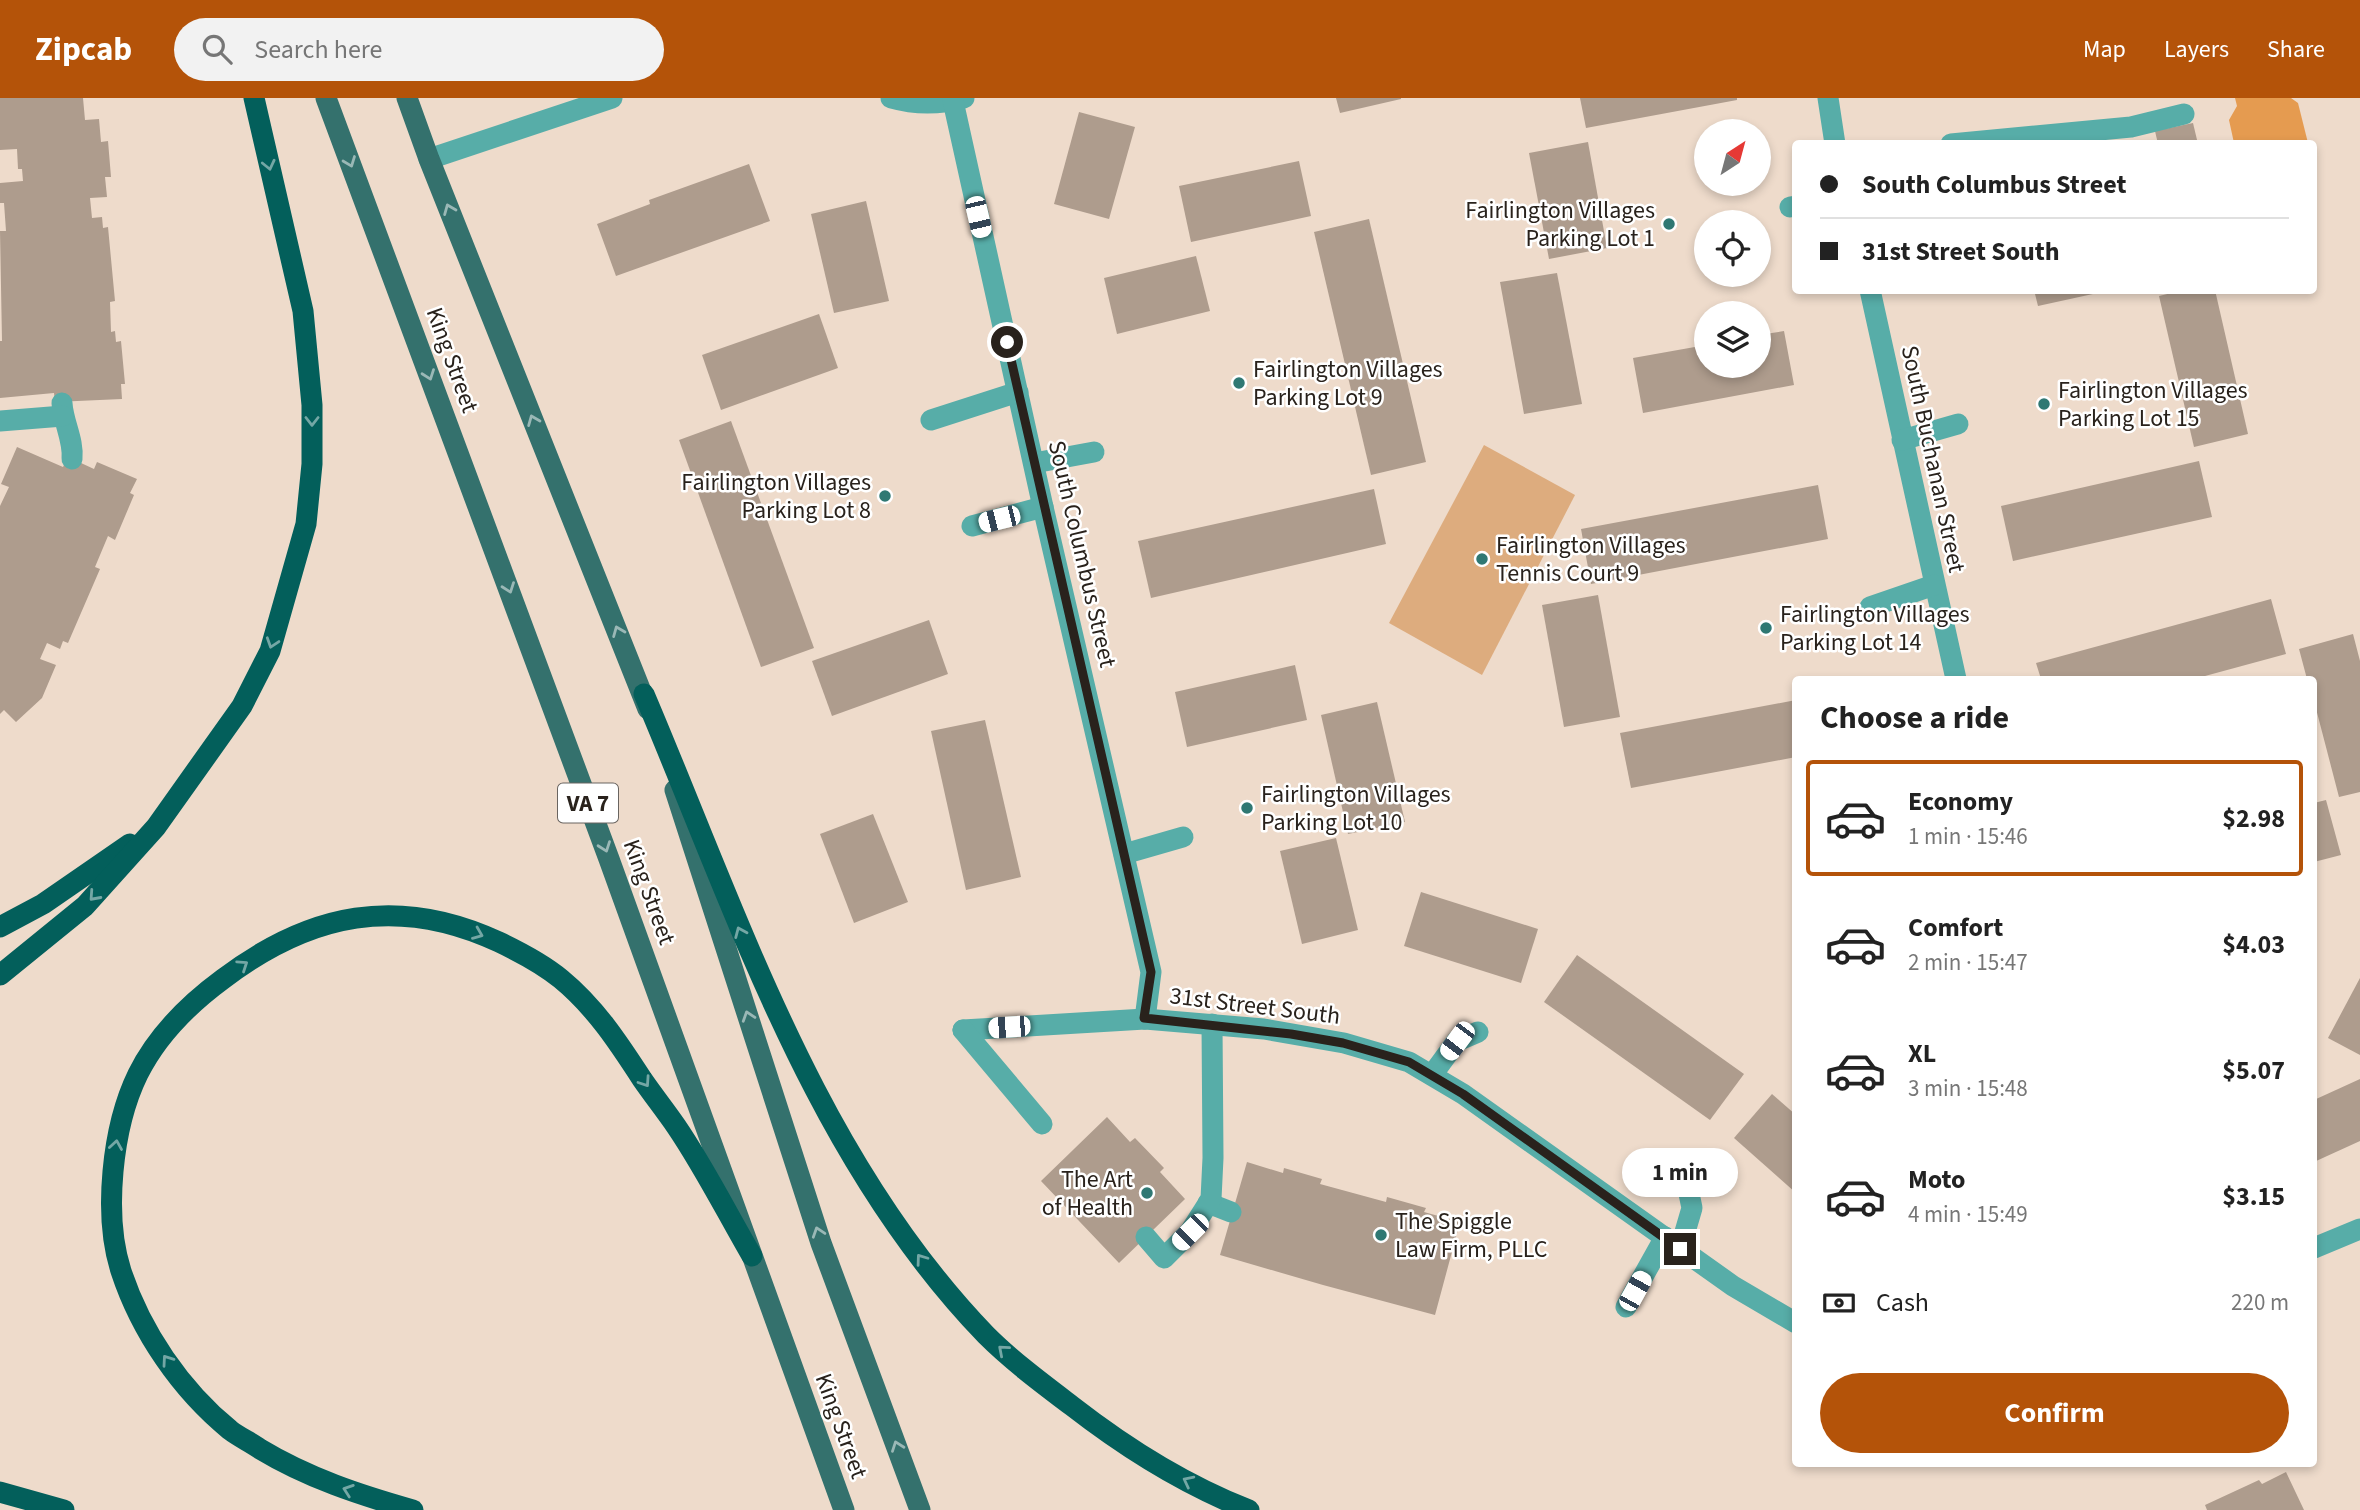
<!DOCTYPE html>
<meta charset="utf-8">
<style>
:root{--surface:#fff;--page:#f2f2f2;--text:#222;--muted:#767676;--line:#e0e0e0;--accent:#b45309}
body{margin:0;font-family:"Source Sans 3",sans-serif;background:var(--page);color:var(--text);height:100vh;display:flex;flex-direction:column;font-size:26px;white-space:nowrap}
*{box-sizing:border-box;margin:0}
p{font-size:23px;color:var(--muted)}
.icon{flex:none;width:38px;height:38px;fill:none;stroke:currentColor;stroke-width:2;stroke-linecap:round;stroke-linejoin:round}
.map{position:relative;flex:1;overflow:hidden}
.sheet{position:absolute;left:1792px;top:578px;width:525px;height:791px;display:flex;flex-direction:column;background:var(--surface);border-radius:7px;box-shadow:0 4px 10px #0003}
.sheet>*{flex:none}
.hud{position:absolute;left:1792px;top:42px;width:525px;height:154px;border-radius:7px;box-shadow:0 4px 10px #0003;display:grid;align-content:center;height:154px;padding:0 28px;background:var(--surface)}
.needle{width:46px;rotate:36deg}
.fabs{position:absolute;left:1694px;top:21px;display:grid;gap:14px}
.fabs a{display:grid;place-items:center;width:77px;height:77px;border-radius:50%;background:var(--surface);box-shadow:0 4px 10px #0003;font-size:35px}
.end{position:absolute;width:32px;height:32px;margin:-16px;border:9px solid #29221c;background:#fff;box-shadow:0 0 0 4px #fff}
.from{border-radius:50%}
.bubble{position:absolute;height:49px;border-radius:24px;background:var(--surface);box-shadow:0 4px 10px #0003;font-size:23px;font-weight:700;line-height:49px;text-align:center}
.car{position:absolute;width:21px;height:42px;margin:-21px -10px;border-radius:9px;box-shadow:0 0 5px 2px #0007;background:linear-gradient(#fff 24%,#345 0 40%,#fff 0 76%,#345 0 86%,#fff 0)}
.hud b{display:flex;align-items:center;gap:24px;height:66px;font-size:26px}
.hud b+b{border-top:2px solid var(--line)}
.hud i{width:18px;height:18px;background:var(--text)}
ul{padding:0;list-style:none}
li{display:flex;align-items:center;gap:21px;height:116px;margin:0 14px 10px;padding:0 14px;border:4px solid transparent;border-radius:7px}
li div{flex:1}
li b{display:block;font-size:26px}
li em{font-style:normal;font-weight:700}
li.active{border-color:var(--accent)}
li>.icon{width:63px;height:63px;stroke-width:1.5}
h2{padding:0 28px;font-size:32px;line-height:84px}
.pay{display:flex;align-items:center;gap:18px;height:77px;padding:0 28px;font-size:26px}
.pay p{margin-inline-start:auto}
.action{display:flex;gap:14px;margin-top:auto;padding:14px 28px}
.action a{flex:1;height:80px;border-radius:42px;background:var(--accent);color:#fff;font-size:28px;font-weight:700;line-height:80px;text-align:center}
header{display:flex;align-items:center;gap:42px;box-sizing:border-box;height:98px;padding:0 35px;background:var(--accent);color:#fff}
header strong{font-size:33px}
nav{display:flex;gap:38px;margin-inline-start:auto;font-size:24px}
.search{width:490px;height:63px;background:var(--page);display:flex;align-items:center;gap:18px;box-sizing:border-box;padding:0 24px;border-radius:38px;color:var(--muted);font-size:26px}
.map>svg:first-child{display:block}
.green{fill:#ddac7e}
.water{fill:#e59b50}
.building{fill:#ae9c8d}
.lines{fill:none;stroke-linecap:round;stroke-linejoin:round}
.minor{stroke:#57ada8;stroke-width:21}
.major{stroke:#34716d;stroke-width:21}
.highway{stroke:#035f5b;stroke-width:21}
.oneway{stroke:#9ab8b6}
.oneway2{stroke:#74a7a5}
.route{stroke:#29221c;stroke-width:9}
.poi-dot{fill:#2f7873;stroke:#fff;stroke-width:2.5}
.labels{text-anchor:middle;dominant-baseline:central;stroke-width:5;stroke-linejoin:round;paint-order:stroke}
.shield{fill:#fff;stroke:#696460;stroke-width:2}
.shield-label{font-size:23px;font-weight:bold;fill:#29221c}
.poi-label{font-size:24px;fill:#29221c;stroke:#fff;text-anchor:start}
.street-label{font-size:24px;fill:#29221c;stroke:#fff}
</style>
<header>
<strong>Zipcab</strong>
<div class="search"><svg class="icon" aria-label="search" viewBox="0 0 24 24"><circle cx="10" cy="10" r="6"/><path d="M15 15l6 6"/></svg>Search here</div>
<nav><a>Map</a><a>Layers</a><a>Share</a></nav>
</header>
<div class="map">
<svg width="2360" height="1412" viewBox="0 0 2360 1412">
<rect width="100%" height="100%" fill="#eedbcb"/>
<!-- green -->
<path class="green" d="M1484 347 1575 397 1482 577 1389 525Z"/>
<!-- water -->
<path class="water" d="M2235 0H2291L2298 5 2308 45H2234L2229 22 2237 8Z"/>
<!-- building -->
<g class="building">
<path d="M0 0H83L85 22 99 21 101 44 108 43 111 79H105L107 99 90 100 92 120 102 119 103 130 108 129 115 203 110 204 111 234 115 233 116 244 121 243 125 286H121L122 301 55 304 54 295 0 300V243H2L0 133H6L4 105H0V85L23 83 22 71H18L17 51 0 52Z"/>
<path d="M1336 0H1401V1L1340 15Z"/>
<path d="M1580 0H1737V2L1586 30Z"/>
<path d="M1079 14 1135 29 1109 121 1054 106Z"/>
<path d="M2193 25 2198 46H2158L2155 33Z"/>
<path d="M1588 44 1607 150 1549 161 1529 55Z"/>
<path d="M1299 63 1311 118 1191 144 1179 88Z"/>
<path d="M749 66 770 123 616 178 597 126 650 106 649 102Z"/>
<path d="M866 103 889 203 834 215 811 116Z"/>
<path d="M1369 121 1426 364 1371 377 1314 134Z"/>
<path d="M1196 158 1210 213 1117 236 1104 180Z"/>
<path d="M1557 175 1582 306 1524 316 1500 184Z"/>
<path d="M2034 192H2102V194L2038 208Z"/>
<path d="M2184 192H2215L2248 336 2194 349 2159 198Z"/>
<path d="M819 216 838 270 721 312 702 257Z"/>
<path d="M1784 233 1794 287 1643 315 1633 260 1706 247V268H1759V237Z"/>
<path d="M731 323 814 550 761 569 679 342Z"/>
<path d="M17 349 63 369 68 359 94 371 97 364 137 381 130 395 134 397 115 442 108 438 95 469 100 471 68 545 63 543 60 551 47 545 40 561 56 567 42 600 16 624 4 612 0 616V408L9 389 1 386Z"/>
<path d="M2199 363 2212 419 2013 463 2001 408Z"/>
<path d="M1818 387 1828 441 1591 486 1581 431Z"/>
<path d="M1374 391 1386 446 1151 500 1138 443Z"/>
<path d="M1598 497 1620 619 1564 629 1542 507Z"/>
<path d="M2271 501 2286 556 2194 581H2041L2036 565Z"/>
<path d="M929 522 948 576 832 618 812 563Z"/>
<path d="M2353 536 2360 563V694L2339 699 2314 603V581H2307L2299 551Z"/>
<path d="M1295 567 1307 622 1187 649 1175 594Z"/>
<path d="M1796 602V659L1631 690 1620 635Z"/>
<path d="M1377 604 1405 724 1348 736 1321 617Z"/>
<path d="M985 622 1021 779 966 792 931 633Z"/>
<path d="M2326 702 2341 757 2314 764V705Z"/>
<path d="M873 716 908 804 854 825 820 736Z"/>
<path d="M1336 740 1358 832 1302 846 1280 753Z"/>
<path d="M1421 794 1538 831 1521 885 1404 848Z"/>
<path d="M1577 857 1744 976 1710 1022 1544 904Z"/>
<path d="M2360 880V957L2328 940Z"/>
<path d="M2360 981V1043L2314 1064V1002Z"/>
<path d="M1772 996 1796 1017V1095L1734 1040Z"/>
<path d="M1107 1019 1130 1044 1135 1040 1164 1070 1160 1074 1185 1101 1119 1165 1041 1083Z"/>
<path d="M1247 1064 1283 1075 1284 1070 1322 1081 1320 1086 1386 1104 1387 1099 1426 1110 1424 1114 1460 1124 1435 1217 1323 1187 1220 1157Z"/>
<path d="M2286 1374 2304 1412H2207L2205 1407 2259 1382 2262 1386Z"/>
</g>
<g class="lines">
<!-- minor -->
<g class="minor">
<path d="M891 0C916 7 939 7 964 0"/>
<path d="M1828 0 1835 46"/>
<path d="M953 3 1043 409 1151 874 1145 921"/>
<path d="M1951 46 2131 29 2184 16"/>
<path d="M429 61 612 0"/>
<path d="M1790 109 1796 108"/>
<path d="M1870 192 1956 581"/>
<path d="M62 305C63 324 74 342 72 361"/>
<path d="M931 322 1018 294"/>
<path d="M0 323 63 318"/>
<path d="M1902 342 1958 326"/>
<path d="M1034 365 1094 354"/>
<path d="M972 428 1043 409"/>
<path d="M1870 509 1934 487"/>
<path d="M1124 756 1183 739"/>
<path d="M963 932 1145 921 1264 931 1344 945 1409 964 1463 996 1733 1188 1796 1225"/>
<path d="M963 932 1042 1026"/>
<path d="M1432 977 1457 943 1478 934"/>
<path d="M1208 1105 1231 1114"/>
<path d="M1146 1139 1164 1160 1190 1134 1211 1101 1213 1060 1212 926"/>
<path d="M2314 1150 2360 1131"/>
<path d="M1680 1151 1692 1110 1686 1081"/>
<path d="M1626 1209 1665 1139"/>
</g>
<!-- major -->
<g class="major">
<path d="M326 0 609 761 844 1412"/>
<path d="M407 0 429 61 648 611"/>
<path d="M675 692 821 1145 920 1412"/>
</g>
<!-- highway -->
<g class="highway">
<path d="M644 596C738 817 815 1060 986 1237 1012 1263 1043 1286 1072 1308 1126 1350 1185 1387 1249 1412"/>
<path d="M0 829 43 806 130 746"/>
<path d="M0 877 85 808 156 729 242 608 270 553 306 426 312 366V307L303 213 254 0"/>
<path d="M0 1394 64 1412"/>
<path d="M413 1412C360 1397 308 1380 260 1351 250 1344 239 1339 230 1332 181 1292 141 1234 121 1173 103 1117 112 1029 138 976 157 938 189 906 223 881 310 815 398 797 499 844 520 854 543 866 561 881 595 909 618 944 642 981 653 997 665 1012 676 1028 704 1069 727 1115 752 1158"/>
</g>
</g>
<!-- one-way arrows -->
<defs><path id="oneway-chevron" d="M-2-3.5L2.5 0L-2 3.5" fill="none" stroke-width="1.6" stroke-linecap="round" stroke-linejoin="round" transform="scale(1.75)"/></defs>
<g class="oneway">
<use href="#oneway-chevron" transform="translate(350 64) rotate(69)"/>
<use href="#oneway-chevron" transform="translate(449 111) rotate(-112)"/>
<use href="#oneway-chevron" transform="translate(429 277) rotate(70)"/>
<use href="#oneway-chevron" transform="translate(533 322) rotate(-112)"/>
<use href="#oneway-chevron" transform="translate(509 490) rotate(70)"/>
<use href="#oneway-chevron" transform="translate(618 533) rotate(-112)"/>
<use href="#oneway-chevron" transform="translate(605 749) rotate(70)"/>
<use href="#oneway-chevron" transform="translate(748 918) rotate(-108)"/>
<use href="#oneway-chevron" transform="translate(818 1134) rotate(-108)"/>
<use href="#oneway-chevron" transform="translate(897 1348) rotate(-110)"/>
</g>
<g class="oneway2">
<use href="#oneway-chevron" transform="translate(269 67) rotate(77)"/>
<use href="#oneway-chevron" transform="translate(312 323) rotate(90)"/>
<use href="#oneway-chevron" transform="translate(272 545) rotate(108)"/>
<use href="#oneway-chevron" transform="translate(94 798) rotate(132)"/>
<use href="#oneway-chevron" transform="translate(740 834) rotate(-113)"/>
<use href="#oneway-chevron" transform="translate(478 836) rotate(22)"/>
<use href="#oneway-chevron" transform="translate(243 867) rotate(-34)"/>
<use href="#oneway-chevron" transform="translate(645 984) rotate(56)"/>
<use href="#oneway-chevron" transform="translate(116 1047) rotate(-81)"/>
<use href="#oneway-chevron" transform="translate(921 1161) rotate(-126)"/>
<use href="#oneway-chevron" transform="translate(1003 1252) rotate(-139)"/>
<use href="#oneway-chevron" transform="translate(167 1262) rotate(-125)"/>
<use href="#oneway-chevron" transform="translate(1188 1383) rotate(-153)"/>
<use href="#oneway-chevron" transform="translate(348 1392) rotate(-161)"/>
</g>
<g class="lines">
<!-- route -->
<path class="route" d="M1007 244 1151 874 1144 920 1291 936 1343 945 1409 964 1463 996 1680 1151"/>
</g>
<!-- markers -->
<g class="poi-dot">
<circle cx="1669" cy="126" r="7"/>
<circle cx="1239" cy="285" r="7"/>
<circle cx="2044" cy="306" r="7"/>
<circle cx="885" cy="398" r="7"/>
<circle cx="1482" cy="461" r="7"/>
<circle cx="1766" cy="530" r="7"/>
<circle cx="1247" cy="710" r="7"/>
<circle cx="1147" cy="1095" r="7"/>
<circle cx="1381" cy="1137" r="7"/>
</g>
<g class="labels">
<!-- shield labels -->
<rect class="shield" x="558" y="685.5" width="60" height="39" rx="5"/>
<g class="shield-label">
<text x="588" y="705">VA 7</text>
</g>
<!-- poi labels -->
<g class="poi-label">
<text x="1655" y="112" text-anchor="end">Fairlington Villages<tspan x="1655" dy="28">Parking Lot 1</tspan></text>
<text x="1253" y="271">Fairlington Villages<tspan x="1253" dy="28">Parking Lot 9</tspan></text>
<text x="2058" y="292">Fairlington Villages<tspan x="2058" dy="28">Parking Lot 15</tspan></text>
<text x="871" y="384" text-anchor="end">Fairlington Villages<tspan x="871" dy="28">Parking Lot 8</tspan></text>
<text x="1496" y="447">Fairlington Villages<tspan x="1496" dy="28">Tennis Court 9</tspan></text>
<text x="1780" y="516">Fairlington Villages<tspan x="1780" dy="28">Parking Lot 14</tspan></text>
<text x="1261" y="696">Fairlington Villages<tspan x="1261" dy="28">Parking Lot 10</tspan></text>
<text x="1133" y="1081" text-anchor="end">The Art<tspan x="1133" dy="28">of Health</tspan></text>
<text x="1395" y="1123">The Spiggle<tspan x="1395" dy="28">Law Firm, PLLC</tspan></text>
</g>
<!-- street labels -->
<g class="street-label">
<text transform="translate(452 262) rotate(70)">King Street</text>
<text transform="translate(1933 361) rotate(78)">South Buchanan Street</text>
<text transform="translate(1082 456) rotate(77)">South Columbus Street</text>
<text transform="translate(649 794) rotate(70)">King Street</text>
<text transform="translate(1255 908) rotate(7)">31st Street South</text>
<text transform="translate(841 1328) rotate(70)">King Street</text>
</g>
</g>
</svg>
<div class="fabs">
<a><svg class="needle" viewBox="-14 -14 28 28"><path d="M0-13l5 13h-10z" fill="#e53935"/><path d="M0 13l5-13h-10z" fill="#767676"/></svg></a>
<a><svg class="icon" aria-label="locate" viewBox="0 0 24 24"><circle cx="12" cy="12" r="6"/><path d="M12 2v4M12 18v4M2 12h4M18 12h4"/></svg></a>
<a><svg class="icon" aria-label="layers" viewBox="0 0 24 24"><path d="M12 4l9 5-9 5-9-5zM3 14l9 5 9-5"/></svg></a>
</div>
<i class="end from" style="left:1007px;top:244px"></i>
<i class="end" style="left:1680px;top:1151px"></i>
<div class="bubble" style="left:1622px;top:1050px;width:116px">1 min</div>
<i class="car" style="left:978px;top:119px;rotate:167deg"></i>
<i class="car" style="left:999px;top:421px;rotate:256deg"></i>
<i class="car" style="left:1009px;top:929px;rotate:266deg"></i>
<i class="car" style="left:1457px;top:943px;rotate:217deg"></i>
<i class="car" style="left:1190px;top:1134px;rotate:225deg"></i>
<i class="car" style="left:1635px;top:1193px;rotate:29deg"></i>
<div class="hud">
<b><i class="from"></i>South Columbus Street</b>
<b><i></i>31st Street South</b>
</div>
<section class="sheet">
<h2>Choose a ride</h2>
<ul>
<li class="active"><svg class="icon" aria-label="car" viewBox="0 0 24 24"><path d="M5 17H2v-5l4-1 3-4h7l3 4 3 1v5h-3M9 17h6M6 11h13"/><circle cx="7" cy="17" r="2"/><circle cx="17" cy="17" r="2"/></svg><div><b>Economy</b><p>1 min · 15:46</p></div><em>$2.98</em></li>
<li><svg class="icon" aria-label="car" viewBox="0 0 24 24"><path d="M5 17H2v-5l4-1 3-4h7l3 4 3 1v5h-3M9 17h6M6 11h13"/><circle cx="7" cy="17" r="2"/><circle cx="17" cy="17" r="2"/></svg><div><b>Comfort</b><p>2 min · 15:47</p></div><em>$4.03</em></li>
<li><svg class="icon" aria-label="car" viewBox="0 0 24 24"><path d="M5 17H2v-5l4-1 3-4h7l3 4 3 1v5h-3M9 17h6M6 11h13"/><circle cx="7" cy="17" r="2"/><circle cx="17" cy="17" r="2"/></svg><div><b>XL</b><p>3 min · 15:48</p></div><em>$5.07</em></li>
<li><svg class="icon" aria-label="car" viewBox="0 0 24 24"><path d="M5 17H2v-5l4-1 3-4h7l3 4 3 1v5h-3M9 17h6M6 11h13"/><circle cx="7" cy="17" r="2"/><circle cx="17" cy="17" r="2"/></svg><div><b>Moto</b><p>4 min · 15:49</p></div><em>$3.15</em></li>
</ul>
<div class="pay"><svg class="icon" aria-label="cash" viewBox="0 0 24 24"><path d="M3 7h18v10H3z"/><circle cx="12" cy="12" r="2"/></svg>Cash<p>220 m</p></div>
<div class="action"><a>Confirm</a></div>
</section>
</div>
